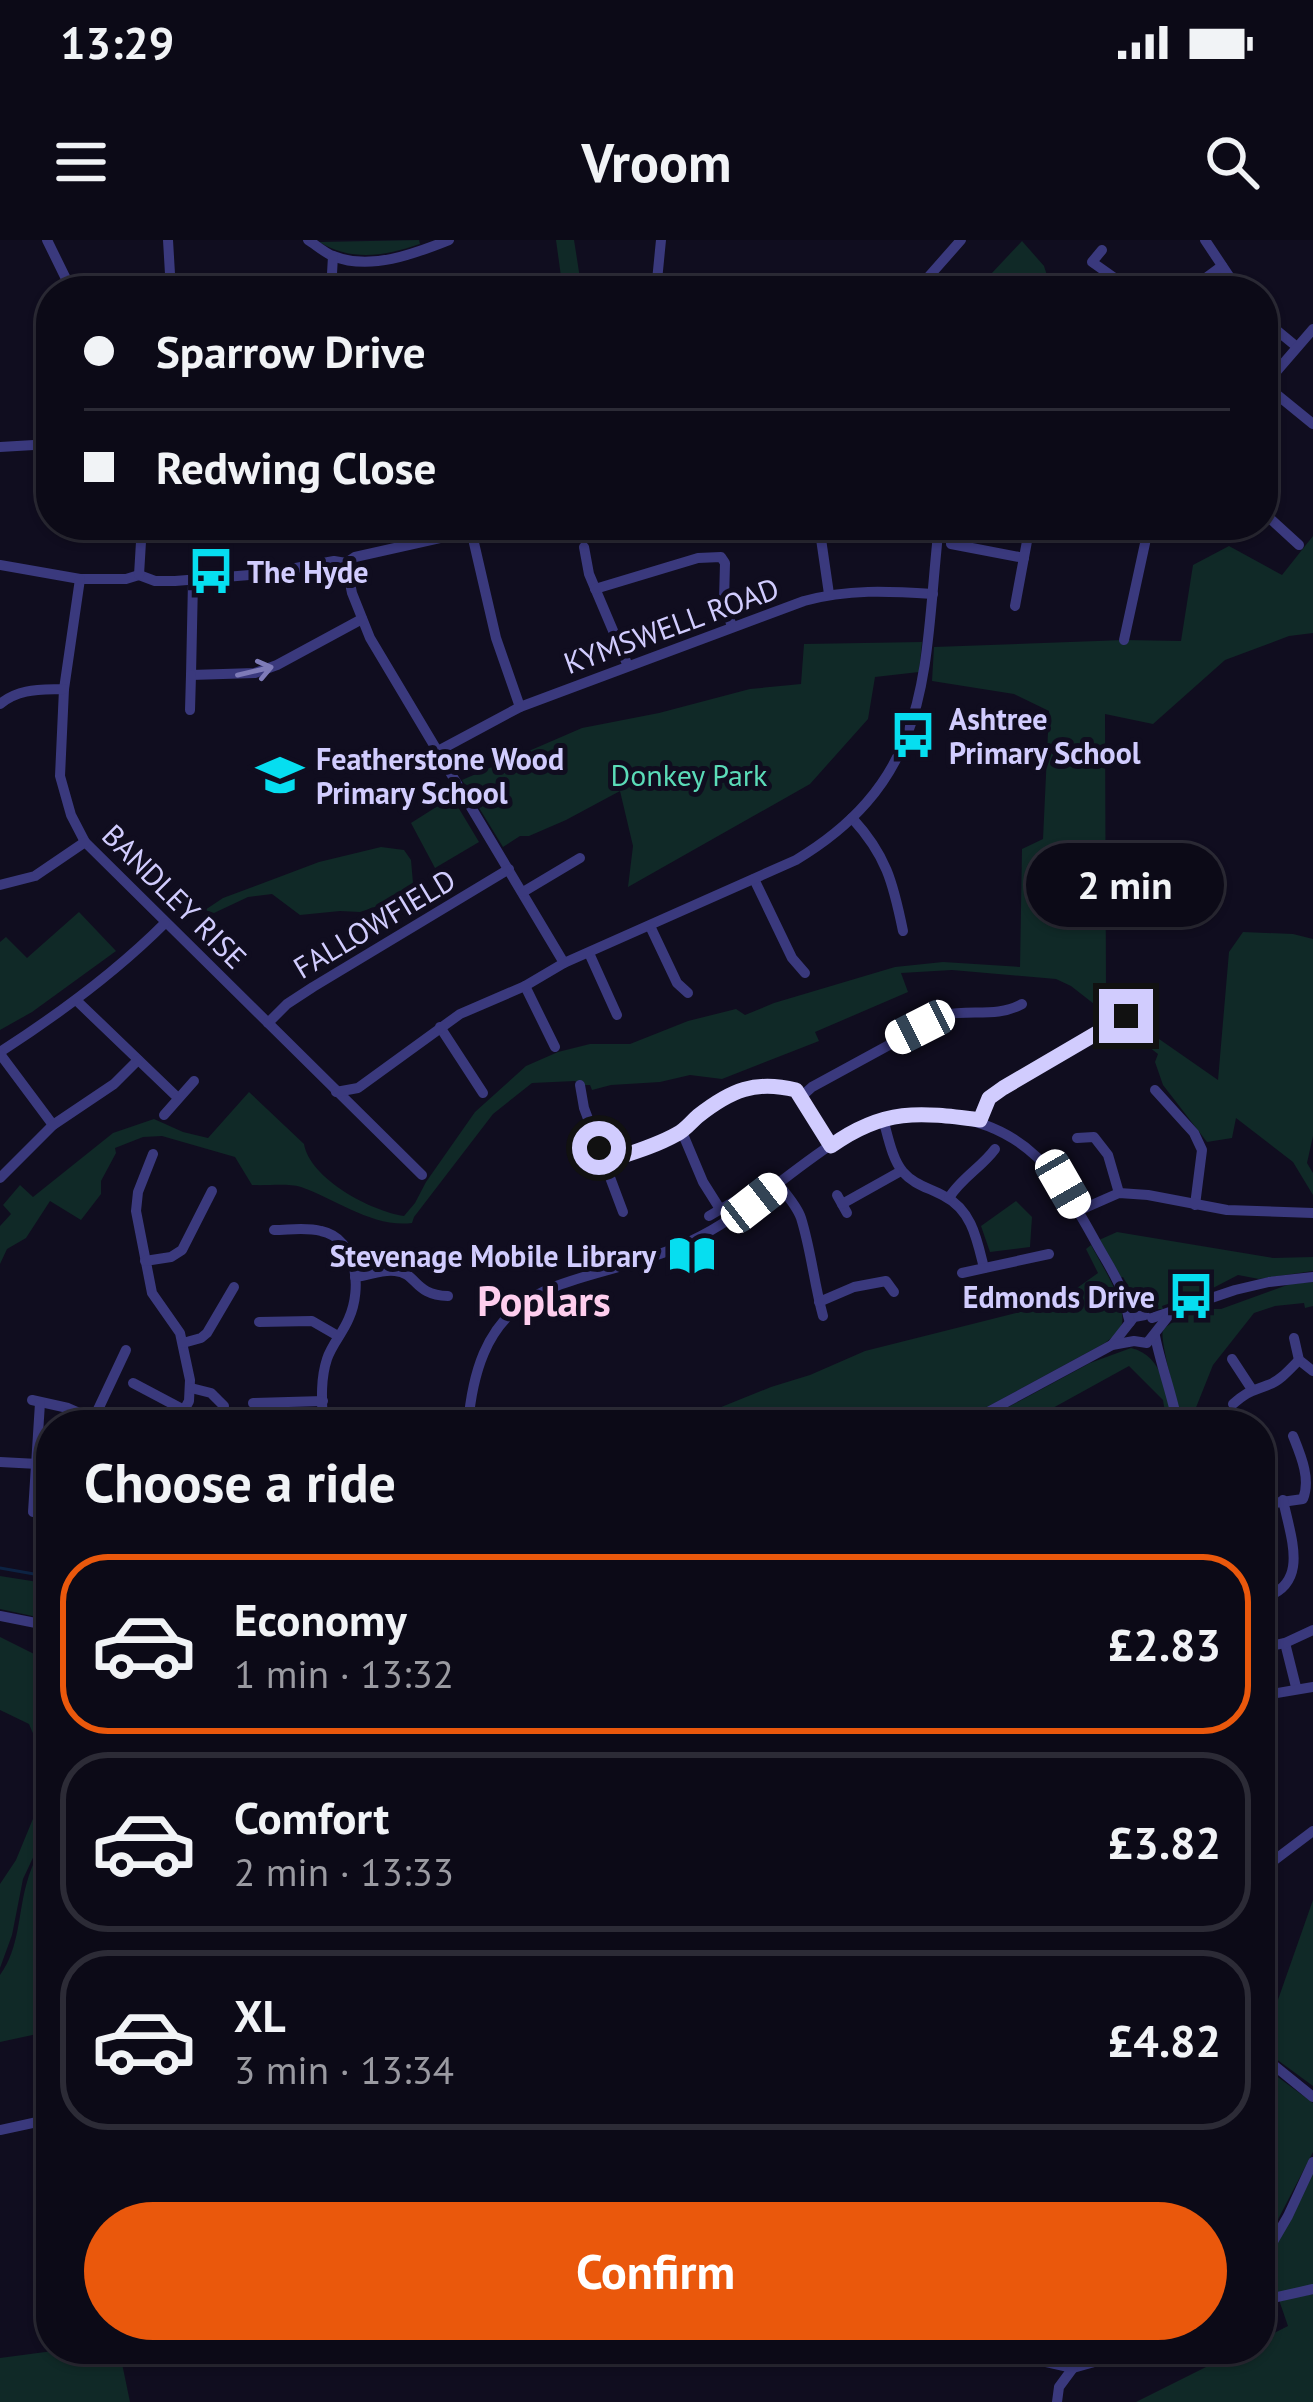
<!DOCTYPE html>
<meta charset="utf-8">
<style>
:root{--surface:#0c0a17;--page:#151320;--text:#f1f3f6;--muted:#9a9aa1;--line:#2c2b36;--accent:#ea580c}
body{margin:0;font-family:"PT Sans",sans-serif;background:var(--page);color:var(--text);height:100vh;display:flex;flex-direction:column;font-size:45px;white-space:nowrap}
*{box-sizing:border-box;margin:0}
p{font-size:39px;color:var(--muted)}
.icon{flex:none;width:66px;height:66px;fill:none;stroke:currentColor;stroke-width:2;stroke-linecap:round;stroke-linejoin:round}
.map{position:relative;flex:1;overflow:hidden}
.details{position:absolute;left:36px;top:1170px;width:1239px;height:954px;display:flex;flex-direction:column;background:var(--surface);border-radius:48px;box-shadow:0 3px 9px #0004,0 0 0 3px var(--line)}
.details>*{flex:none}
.banner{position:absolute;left:36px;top:36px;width:1242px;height:264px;border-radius:48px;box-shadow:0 3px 9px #0004,0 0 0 3px var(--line);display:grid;align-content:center;height:264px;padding:0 48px;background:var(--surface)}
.end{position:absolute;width:54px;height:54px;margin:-27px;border:15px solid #d1ccfe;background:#111;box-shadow:0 0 0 6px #111}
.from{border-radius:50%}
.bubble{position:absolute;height:84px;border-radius:42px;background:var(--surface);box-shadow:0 3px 9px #0004,0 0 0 3px var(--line);font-size:39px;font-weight:600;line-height:84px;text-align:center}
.car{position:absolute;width:36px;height:72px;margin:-36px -18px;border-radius:15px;box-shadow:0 0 9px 3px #0007;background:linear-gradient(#fff 24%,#345 0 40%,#fff 0 76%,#345 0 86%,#fff 0)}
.banner b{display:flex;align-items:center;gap:42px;height:114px;font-size:45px}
.banner b+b{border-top:3px solid var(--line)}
.banner i{width:30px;height:30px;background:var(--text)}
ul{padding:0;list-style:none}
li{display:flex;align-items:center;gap:36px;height:180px;margin:0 24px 18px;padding:0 24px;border:6px solid var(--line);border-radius:48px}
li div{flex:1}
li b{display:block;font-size:45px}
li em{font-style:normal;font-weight:600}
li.active{border-color:var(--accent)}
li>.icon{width:108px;height:108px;stroke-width:1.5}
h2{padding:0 48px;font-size:54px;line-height:144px}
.cta{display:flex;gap:24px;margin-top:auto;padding:24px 48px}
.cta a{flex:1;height:138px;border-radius:72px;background:var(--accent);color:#fff;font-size:48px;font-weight:600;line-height:138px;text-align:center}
.status{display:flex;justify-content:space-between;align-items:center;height:84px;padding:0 60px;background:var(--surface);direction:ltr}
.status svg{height:33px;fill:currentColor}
header{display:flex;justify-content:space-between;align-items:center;height:156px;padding:0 48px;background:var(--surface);font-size:54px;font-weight:600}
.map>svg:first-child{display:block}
.green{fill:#102927}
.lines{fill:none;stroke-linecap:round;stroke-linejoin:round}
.stream{stroke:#0d2343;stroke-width:3}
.minor{stroke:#3a397d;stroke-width:10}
.oneway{stroke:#7e7bb7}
.route{stroke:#d1ccfe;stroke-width:15}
.labels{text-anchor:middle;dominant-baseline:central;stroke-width:10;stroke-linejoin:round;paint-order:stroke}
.poi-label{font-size:30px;font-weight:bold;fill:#d1ccfe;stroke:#100d1f;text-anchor:start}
.street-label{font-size:30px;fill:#d1ccfe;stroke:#100d1f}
.park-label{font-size:30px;fill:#5bdbb8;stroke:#100d1f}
.district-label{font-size:42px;font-weight:bold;fill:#feceee;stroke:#100d1f}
</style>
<div class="status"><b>13:29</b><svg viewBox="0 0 49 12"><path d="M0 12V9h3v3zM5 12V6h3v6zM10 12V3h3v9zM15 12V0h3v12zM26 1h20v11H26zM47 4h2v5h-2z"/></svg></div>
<header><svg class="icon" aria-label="menu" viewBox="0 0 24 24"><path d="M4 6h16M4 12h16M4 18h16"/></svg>Vroom<svg class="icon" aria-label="search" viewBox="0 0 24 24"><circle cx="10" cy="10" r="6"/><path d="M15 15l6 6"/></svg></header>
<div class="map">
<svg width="1313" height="2162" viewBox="0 0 1313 2162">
<rect width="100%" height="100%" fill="#100d1f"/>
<!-- green -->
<g class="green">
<path d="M419 0 420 4C384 16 353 22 319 2Z"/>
<path d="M556 0H574L582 51H563Z"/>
<path d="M1022 1 1044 26 1052 51H975Z"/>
<path d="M1313 296V393L1289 396 1225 420 1153 484 1105 474 1106 749 1126 776 1218 840 1229 712 1243 692 1293 694 1313 699V896L1307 923 1313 933V955L1293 922 1236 878 1232 898 1207 902 1163 845 1155 822 1158 814 1071 746 1056 739 952 730 901 733 908 752 815 792 819 801 722 839 690 835 660 842 611 845 592 850 590 845H579L575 841 532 843 493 874 414 977 412 983C373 988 336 959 301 947 287 943 267 946 252 945L235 917 162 896 143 897 115 908 116 913 101 941V954L81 980 50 961 26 998 7 1009 0 1024V986L11 974 3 965 20 945 33 957 113 893 154 879 183 892 208 898 249 852 304 904C310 939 371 971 404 976L415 963 426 942 475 872 526 826 558 812 590 804H630L688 781 736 769 745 775 774 763 895 727 943 722 1020 727 1022 609 1043 599 1049 471 1014 454 932 441 934 407 1124 400 1181 401 1193 325 1229 306 1282 335Z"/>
<path d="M922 402 919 432 875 437 868 479 810 544 628 647 633 606 620 551 566 580 529 596H520L503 607 462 540 582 488 659 473 750 449 801 444 804 404Z"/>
<path d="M452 557 479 602 435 628 411 583Z"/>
<path d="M381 607 404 610 411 620 413 643 381 665 360 672 340 671 300 675 272 654 248 657 214 673 205 670 223 658 319 622Z"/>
<path d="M79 672 116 711 32 772 0 790V702L6 697 27 718Z"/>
<path d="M1016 961 1032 977 1030 1007 990 1012 981 986Z"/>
<path d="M1117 992 1273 1018 1313 1017V1031L1259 1039 1238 1035 1190 1060 1188 1057 1162 1066 1163 1069H1146L1137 1062 1123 1037 1120 1038 1099 1000Z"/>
<path d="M1091 1005C1101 1024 1131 1069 1120 1089 1117 1094 1109 1100 1105 1103L954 1185H704L699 1176 771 1147 810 1135 865 1111 1056 1063 1098 1033 1086 1009Z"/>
<path d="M1313 1042V1066L1305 1068 1304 1063 1275 1066 1254 1073 1213 1125 1189 1185H1182C1179 1170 1159 1098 1163 1091 1168 1082 1186 1077 1196 1072L1195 1069H1221L1290 1044Z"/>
<path d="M1131 1108C1165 1116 1167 1156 1173 1185H1167L1163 1160 1129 1126 1022 1185H975L1090 1123Z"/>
<path d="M0 1336 51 1344V1380L0 1369Z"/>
<path d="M0 1397 34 1414H51V1579L23 1639 12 1695 0 1728V1644L16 1620 51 1535 29 1484 0 1470Z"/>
<path d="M51 1588V1791L0 1802V1735C20 1708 18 1672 27 1642 32 1623 43 1605 51 1588Z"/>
<path d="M1313 1660V1846L1261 1808Z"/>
<path d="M1260 1824 1313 1863V1912L1260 2014Z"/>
<path d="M1313 1927V2046L1260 2056V2033Z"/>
<path d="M1313 2054V2162H1136L1242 2109H1260V2100L1288 2086 1279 2060Z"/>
<path d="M68 2109H119L130 2162H0V2118Z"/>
</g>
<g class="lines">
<!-- stream -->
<path class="stream" d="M0 1328 51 1337"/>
<!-- minor -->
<g class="minor">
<path d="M47 0 72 51"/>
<path d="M168 0 171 51"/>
<path d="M308 0C316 5 325 13 333 16 370 31 414 14 449 0"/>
<path d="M1205 0 1239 51"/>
<path d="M1102 10 1092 22 1133 51"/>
<path d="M331 51 333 16"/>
<path d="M656 51 661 0"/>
<path d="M916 51 961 0"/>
<path d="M1188 51 1222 26"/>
<path d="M1263 79 1297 107"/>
<path d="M1265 145 1313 184"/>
<path d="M1263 147 1313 89"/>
<path d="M0 207 51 204"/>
<path d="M1263 272 1299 305"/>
<path d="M398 285 402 306"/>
<path d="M819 285 829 354"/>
<path d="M471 290 496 398 520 467"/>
<path d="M951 304 1024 318"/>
<path d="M584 307 589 334 628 426"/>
<path d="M346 323 352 353 370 398 564 723"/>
<path d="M0 325 80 339H126L139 335 155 341H175L263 334 334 321 346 323 355 317 498 285"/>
<path d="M139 335 142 285"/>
<path d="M80 339 64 449 60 536 71 575 85 602 422 935"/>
<path d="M193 341 191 435 255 433 277 425 362 379"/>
<path d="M595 349 698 318 721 317 725 323 724 360 732 387"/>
<path d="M1015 366 1030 285"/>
<path d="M1124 400 1149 285"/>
<path d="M0 464C20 448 40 450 64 449"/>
<path d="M190 470 191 435"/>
<path d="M438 511 520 467 804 361C848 349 888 351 933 354"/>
<path d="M852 578C886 615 893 642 903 691"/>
<path d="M754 639 792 718 805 733"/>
<path d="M0 645 35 636 85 602"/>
<path d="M523 652 580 618"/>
<path d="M650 686 677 743 688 753"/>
<path d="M589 713 617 775"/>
<path d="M525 746 555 807"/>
<path d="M76 760 177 857"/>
<path d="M268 783 287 764 313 747 509 629"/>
<path d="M440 787 483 853"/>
<path d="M0 812C59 774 115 733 165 683"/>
<path d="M0 814 53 885"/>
<path d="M580 845 584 868 623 972"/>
<path d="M1155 850 1194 893 1202 910 1195 965"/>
<path d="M336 852 358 848 460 774 525 746 564 723 796 620C936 536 923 427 939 285"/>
<path d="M164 875 194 841"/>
<path d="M883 879C888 896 892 919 903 932 914 945 930 948 944 956 972 970 977 1000 984 1028"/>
<path d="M980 880 990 858 1003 848 1126 776"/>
<path d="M682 892 703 942 720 969"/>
<path d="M1077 898 1094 897 1108 915 1119 953"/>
<path d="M831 906 802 856 812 847 944 775C971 769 996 778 1022 764"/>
<path d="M153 914 138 952 136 971 152 1053 180 1093 190 1140 189 1161 176 1185"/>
<path d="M604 922 682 892 705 871 742 848H788L796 850 802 856"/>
<path d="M0 938 53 885 114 844 138 820"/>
<path d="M778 944C786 954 797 966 801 978 811 1010 814 1043 823 1076"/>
<path d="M837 955 847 973"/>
<path d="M949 958C960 939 982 927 995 909"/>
<path d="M842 964 901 931"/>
<path d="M1078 971 1119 953 1148 955 1227 970 1313 973"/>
<path d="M709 976 733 962"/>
<path d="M274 990C289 990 306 987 321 991 358 999 362 1049 349 1078 343 1093 332 1104 327 1119 320 1140 322 1163 323 1185"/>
<path d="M145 1021 171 1017 182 1010 212 951"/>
<path d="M962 1033 1049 1014"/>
<path d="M355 1037C368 1036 382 1029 395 1031 418 1033 413 1055 448 1056"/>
<path d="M819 1062 854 1047 886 1041 894 1052"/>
<path d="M1152 1078 1235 1050 1269 1042 1313 1037"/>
<path d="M259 1082 312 1081 338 1096"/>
<path d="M1155 1096C1161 1126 1172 1154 1178 1185"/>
<path d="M1294 1098 1299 1120 1313 1131"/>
<path d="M183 1103 201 1098 207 1093 234 1047"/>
<path d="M1112 1105 1134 1077 1145 1075"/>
<path d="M1232 1119 1251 1148"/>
<path d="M133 1143 184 1170"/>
<path d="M191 1148 211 1153 224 1166"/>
<path d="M32 1160 68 1168 107 1185"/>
<path d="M253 1163 323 1161"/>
<path d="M1233 1164C1248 1151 1250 1152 1268 1145 1280 1141 1290 1129 1299 1120"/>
<path d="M94 1178 126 1110"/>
<path d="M468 1185C482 1017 589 1055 701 996 752 969 794 927 843 897 875 877 911 871 948 876 1027 887 1058 934 1094 999 1104 1018 1117 1036 1124 1056 1127 1064 1126 1072 1130 1082"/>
<path d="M658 1185 664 1176"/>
<path d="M678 1185 684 1181"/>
<path d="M964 1185 1112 1105 1134 1101 1147 1103 1170 1074"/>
<path d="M0 1222 38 1224"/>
<path d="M1260 1265 1303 1259C1311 1239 1301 1216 1293 1196"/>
<path d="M33 1272 40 1163"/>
<path d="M1260 1359C1311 1346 1291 1299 1283 1260"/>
<path d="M0 1376 51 1386"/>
<path d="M1285 1403 1296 1447"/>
<path d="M1260 1408 1285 1403 1313 1390"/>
<path d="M1260 1456 1313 1447"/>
<path d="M1260 1631 1313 1591"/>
<path d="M1260 1814 1313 1857"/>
<path d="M0 1890 51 1879"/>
<path d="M1260 2024 1288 1976 1313 1922"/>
<path d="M1260 2061 1313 2049"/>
<path d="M988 2109 1073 2128"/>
<path d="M1073 2128 1141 2109"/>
<path d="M1057 2162 1059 2147 1073 2128"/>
</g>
</g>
<!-- one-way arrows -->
<defs><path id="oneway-shaft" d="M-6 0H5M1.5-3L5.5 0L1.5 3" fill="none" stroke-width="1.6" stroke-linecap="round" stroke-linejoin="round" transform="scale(3)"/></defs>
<use class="oneway" href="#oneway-shaft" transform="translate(255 431) rotate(-13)"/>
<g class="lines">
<!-- route -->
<path class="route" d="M599 908 604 922C628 914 654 907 677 894 685 890 691 882 698 876 731 850 755 840 796 850L831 906C884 868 919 872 980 880L989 858 1003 848 1126 776"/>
</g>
<!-- icons -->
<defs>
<symbol id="bus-bare" viewBox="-9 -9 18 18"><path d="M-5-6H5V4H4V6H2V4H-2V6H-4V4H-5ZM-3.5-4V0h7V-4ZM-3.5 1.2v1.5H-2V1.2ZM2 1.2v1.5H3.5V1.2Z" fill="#06def0" stroke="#100d1f" stroke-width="2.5" paint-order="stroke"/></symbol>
<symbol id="school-bare" viewBox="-9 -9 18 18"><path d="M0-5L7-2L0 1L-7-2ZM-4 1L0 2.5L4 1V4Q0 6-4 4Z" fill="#06def0" stroke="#100d1f" stroke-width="2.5" paint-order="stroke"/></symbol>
<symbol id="library-bare" viewBox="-9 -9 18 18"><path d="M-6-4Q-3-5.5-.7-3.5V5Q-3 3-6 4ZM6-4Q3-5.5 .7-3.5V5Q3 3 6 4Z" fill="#06def0" stroke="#100d1f" stroke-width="2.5" paint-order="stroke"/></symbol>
</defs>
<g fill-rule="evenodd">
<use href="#bus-bare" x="178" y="298" width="66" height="66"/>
<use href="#bus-bare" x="880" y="462" width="66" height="66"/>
<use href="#school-bare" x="247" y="502" width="66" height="66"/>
<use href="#library-bare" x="659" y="982" width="66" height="66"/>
<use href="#bus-bare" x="1158" y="1023" width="66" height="66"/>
</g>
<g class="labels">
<!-- poi labels -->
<g class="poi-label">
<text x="247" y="331">The Hyde</text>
<text x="949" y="478">Ashtree<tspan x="949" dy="34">Primary School</tspan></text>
<text x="316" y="518">Featherstone Wood<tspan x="316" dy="34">Primary School</tspan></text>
<text x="656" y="1015" text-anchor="end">Stevenage Mobile Library</text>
<text x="1155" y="1056" text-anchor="end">Edmonds Drive</text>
</g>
<!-- street labels -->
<g class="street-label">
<text transform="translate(671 385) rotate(-20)">KYMSWELL ROAD</text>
<text transform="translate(175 656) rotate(45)">BANDLEY RISE</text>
<text transform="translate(374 683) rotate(-31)">FALLOWFIELD</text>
</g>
<!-- park labels -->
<g class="park-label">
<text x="689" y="534">Donkey Park</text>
</g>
<!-- district labels -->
<g class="district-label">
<text x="544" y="1060">Poplars</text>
</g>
</g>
</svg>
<i class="end from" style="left:599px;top:908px"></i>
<i class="end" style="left:1126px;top:776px"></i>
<div class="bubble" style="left:1026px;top:603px;width:198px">2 min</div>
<i class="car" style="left:920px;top:787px;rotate:243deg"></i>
<i class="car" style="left:1063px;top:944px;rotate:150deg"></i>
<i class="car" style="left:754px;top:963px;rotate:52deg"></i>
<div class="banner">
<b><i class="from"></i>Sparrow Drive</b>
<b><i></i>Redwing Close</b>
</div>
<section class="details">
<h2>Choose a ride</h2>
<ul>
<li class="active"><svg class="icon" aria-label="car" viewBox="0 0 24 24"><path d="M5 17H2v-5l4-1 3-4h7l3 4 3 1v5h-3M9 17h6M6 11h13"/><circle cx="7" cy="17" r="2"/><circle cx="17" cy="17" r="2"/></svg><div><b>Economy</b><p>1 min · 13:32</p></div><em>£2.83</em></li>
<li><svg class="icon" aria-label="car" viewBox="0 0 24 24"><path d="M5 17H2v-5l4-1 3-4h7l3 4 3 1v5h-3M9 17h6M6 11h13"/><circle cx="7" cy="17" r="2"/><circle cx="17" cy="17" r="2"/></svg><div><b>Comfort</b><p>2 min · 13:33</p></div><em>£3.82</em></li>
<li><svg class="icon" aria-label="car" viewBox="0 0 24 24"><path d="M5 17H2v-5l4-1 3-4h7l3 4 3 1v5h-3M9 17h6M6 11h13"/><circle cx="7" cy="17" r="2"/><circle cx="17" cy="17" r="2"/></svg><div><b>XL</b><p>3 min · 13:34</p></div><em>£4.82</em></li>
</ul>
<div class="cta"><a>Confirm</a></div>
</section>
</div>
